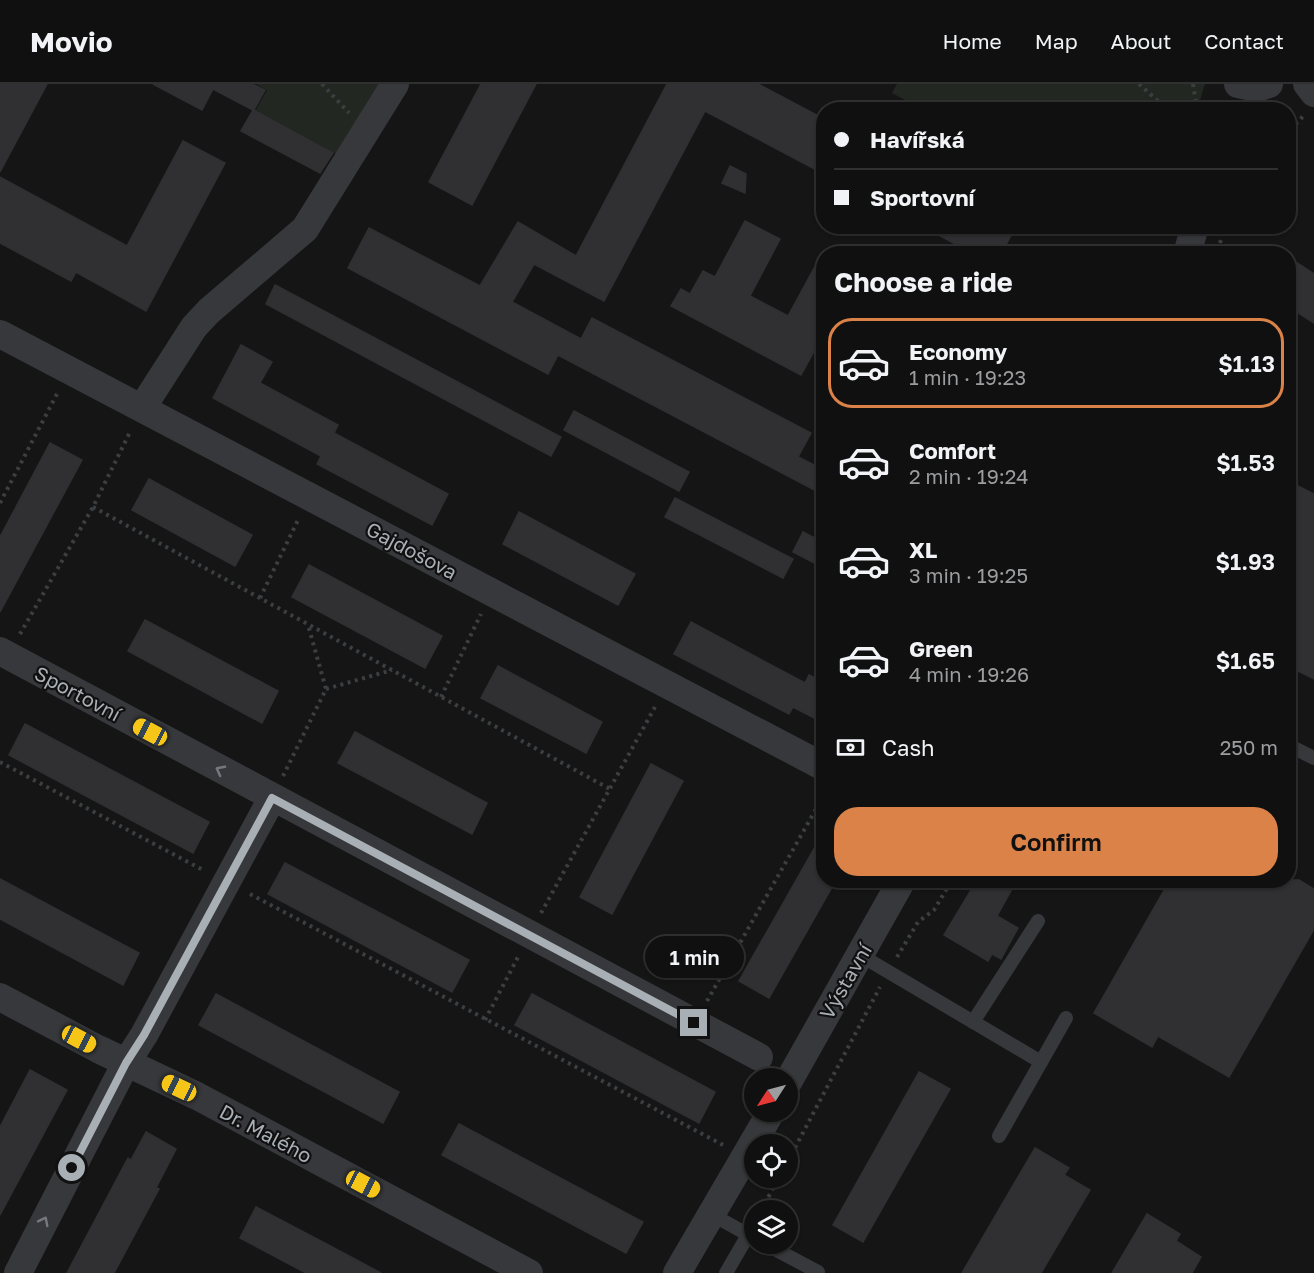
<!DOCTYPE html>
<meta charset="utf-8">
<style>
:root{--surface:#101010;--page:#191919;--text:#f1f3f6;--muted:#9c9d9f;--line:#303030;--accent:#db8248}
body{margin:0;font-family:"Golos Text",sans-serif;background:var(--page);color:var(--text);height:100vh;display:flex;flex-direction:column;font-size:22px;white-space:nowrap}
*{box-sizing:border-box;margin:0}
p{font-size:20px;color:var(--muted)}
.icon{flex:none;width:33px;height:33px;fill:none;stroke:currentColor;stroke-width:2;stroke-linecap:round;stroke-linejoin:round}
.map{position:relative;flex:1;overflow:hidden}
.sheet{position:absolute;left:816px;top:162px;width:480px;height:642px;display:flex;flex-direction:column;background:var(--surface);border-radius:24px;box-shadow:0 2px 4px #0004,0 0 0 2px var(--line)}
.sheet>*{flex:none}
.banner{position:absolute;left:816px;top:18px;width:480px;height:132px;border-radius:24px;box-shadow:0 2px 4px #0004,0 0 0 2px var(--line);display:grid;align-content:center;height:132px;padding:0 18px;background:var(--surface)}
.needle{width:39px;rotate:234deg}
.fabs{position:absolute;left:744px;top:984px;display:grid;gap:12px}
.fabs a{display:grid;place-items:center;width:54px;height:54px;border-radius:50%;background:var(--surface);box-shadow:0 2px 4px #0004,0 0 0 2px var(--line);font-size:30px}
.end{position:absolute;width:27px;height:27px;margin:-14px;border:8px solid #a8afb5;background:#111;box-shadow:0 0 0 3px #111}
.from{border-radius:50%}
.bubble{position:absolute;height:42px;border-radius:21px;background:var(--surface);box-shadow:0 2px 4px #0004,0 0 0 2px var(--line);font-size:20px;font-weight:600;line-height:42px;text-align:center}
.car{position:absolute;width:18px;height:36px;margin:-18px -9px;border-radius:8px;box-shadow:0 0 4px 2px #0007;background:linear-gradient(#f5c518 24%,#345 0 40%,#f5c518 0 76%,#345 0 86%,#f5c518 0)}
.banner b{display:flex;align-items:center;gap:21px;height:57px;font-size:22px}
.banner b+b{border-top:2px solid var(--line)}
.banner i{width:15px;height:15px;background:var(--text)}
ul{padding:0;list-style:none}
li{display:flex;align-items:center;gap:18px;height:90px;margin:0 12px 9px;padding:0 6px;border:3px solid transparent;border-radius:24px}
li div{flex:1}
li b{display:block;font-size:22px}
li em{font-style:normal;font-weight:600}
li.on{border-color:var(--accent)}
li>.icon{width:54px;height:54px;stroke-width:1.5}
h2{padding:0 18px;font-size:27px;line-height:72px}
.pay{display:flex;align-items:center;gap:15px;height:66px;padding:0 18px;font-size:22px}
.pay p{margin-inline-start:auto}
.cta{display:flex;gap:12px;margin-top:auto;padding:12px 18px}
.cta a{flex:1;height:69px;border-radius:24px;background:var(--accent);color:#111;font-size:24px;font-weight:600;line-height:69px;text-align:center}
header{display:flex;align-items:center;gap:36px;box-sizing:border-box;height:84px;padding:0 30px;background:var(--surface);border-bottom:2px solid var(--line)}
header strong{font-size:28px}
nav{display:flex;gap:33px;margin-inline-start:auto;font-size:21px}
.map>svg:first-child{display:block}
.green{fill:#222821}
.building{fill:#303032;stroke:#2f3032;stroke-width:1.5}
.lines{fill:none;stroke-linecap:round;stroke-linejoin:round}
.path{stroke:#3c3f41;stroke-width:4;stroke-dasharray:3 4.5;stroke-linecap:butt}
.service{stroke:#36383b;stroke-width:14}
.minor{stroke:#36383b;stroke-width:28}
.oneway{stroke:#75797e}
.route{stroke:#a8afb5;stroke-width:8}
.labels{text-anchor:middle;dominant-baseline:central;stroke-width:4.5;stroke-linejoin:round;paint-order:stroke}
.street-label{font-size:20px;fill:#a8afb5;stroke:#101011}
</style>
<header>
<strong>Movio</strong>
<nav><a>Home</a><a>Map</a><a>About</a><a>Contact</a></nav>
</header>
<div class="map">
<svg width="1314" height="1189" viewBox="0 0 1314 1189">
<rect width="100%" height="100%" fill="#151516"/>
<!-- green -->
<g class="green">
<path d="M256 0H395L338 71 256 26 267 6Z"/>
<path d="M897 0H1205L1197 26 922 25 892 9Z"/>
</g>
<!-- building -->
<g class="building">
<path d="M0 0H47L0 88Z"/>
<path d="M153 0H252L265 6 254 26 333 69 320 89 241 47 253 26 213 5 202 26Z"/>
<path d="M481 0H536L472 121 429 98Z"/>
<path d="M667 0H758L824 35V90L705 27 604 217 534 180 512 218 581 255 592 234 811 349 798 373 824 386V411L558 271 548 290 348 184 369 144 480 202 518 138 576 172Z"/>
<path d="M183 57 225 79 146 227 76 188 71 197 0 159V93L127 162Z"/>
<path d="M730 82 746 90 745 109 722 99Z"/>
<path d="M745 137 780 155 750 212 788 232 824 166V249L801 291 671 222 681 205 690 210 703 187 715 193Z"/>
<path d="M922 142H1016L1001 170H974Z"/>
<path d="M1288 173 1314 190V239L1288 222Z"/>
<path d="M275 201 561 353 551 372 266 220Z"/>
<path d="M241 261 272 278 260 299 338 341 334 349 448 410 432 441 317 380 321 372 213 314Z"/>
<path d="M574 327 689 388 679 407 564 346Z"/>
<path d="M50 359 82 376 0 528V453Z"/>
<path d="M149 395 252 451 235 482 132 426Z"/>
<path d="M1288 397 1314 410V595L1288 582Z"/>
<path d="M675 414 793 475 783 494 665 433Z"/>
<path d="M519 428 635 490 618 521 503 460Z"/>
<path d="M803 448 824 459V484L793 468Z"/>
<path d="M309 481 442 552 425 584 292 513Z"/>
<path d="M145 536 278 607 262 639 128 567Z"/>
<path d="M691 538 805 599 809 591 824 598V639L793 623 789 630 674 570Z"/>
<path d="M498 582 602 638 586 669 481 614Z"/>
<path d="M25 640 209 738 193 769 9 671Z"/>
<path d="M355 648 487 719 472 750 338 679Z"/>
<path d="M651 680 683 697 612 830 580 813Z"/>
<path d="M824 747V796H836L769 914 739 897Z"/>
<path d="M285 779 469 876 452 908 268 810Z"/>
<path d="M0 795 139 869 123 901 0 835Z"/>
<path d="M977 796H1017L997 832 1018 844 1001 875 992 870 988 877 944 851Z"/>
<path d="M1170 796H1299L1314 805V845L1229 993 1158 952 1152 963 1094 929Z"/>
<path d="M216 910 399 1008 383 1039 199 941Z"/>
<path d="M532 910 715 1008 699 1039 515 941Z"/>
<path d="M30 986 67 1006 0 1131V1043Z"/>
<path d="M919 988 950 1005 863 1158 833 1141Z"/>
<path d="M459 1040 643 1138 626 1169 442 1071Z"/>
<path d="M146 1048 176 1065 156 1104 159 1105 114 1189H67L128 1074 131 1076Z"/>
<path d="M1035 1064 1069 1084 1064 1091 1090 1106 1041 1189H962Z"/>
<path d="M256 1123 334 1164 381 1189H306L240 1154Z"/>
<path d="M1147 1130 1180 1150 1176 1157 1201 1173 1192 1189H1112Z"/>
</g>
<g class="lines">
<!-- path -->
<g class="path">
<path d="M322 0 349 29"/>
<path d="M1139 0 1168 26"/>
<path d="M1193 0 1197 26"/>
<path d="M1288 36 1297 39 1304 31"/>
<path d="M1220 159 1225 142"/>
<path d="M0 419 58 308"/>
<path d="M93 423 610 705"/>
<path d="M260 514 299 434"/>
<path d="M20 550 93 423 131 346"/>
<path d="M326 605 392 586"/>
<path d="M441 613 481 530"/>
<path d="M0 678 203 786"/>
<path d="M283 692 326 605 308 541"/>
<path d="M250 810 723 1061"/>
<path d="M541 829 655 623"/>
<path d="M897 873 918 838 934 826 952 796"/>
<path d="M707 917 824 711"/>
<path d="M485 936 518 873"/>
<path d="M788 1077 880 903"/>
<path d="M761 1126 779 1094"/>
</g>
<!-- service -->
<g class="service">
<path d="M1288 661 1314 674"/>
<path d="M860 871 1041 978"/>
<path d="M973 938 1038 837"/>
<path d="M999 1052 1066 934"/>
<path d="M711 1130 754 1154"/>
<path d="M765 1160 818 1188"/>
<path d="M726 1189 748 1151"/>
</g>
<!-- minor -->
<g class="minor">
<path d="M1238 0 1257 4 1269 0"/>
<path d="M1307 0 1314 9"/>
<path d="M1187 170 1195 142"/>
<path d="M0 250 824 683"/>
<path d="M142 324 194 243 209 227 305 145 395 0"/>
<path d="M0 567 759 973"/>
<path d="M0 913 98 965 197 1012 529 1189"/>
<path d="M788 998 902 796"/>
<path d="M18 1189 126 979 144 951 272 714"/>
<path d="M677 1189 771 1028"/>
</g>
</g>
<!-- one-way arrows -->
<defs><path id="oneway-chevron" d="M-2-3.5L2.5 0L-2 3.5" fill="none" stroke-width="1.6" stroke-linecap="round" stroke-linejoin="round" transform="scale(1.5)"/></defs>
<g class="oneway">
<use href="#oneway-chevron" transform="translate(220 686) rotate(-152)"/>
<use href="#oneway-chevron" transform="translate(44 1137) rotate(-63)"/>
</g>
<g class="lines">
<!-- route -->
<path class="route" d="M72 1084 126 979 144 951 272 714 694 939"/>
</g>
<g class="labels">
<!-- street labels -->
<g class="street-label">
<text transform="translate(412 466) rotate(28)">Gajdošova</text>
<text transform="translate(78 609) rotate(28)">Sportovní</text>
<text transform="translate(845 897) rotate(-60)">Výstavní</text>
<text transform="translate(266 1049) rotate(28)">Dr. Malého</text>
</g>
</g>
</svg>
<div class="fabs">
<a><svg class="needle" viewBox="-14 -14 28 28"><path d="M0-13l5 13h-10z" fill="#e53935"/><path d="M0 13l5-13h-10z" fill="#9c9d9f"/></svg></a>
<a><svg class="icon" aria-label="locate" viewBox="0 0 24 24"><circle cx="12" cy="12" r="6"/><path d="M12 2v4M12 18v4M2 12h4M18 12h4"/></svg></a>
<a><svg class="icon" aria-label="layers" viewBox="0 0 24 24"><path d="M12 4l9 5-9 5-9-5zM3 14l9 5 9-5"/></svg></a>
</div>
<i class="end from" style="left:72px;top:1084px"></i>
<i class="end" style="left:694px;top:939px"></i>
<div class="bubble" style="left:645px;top:852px;width:99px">1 min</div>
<i class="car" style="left:150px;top:648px;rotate:298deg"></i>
<i class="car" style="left:79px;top:955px;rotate:118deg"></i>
<i class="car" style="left:179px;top:1004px;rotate:295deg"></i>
<i class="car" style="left:363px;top:1100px;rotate:118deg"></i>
<div class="banner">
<b><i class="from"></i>Havířská</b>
<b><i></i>Sportovní</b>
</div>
<section class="sheet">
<h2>Choose a ride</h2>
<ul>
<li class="on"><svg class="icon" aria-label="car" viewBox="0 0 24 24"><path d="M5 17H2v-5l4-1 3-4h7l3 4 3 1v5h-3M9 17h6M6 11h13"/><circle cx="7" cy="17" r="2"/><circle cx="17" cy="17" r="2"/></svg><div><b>Economy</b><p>1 min · 19:23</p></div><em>$1.13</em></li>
<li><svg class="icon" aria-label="car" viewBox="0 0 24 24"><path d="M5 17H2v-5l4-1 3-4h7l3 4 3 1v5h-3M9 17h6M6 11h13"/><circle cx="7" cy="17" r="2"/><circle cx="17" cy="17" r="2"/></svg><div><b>Comfort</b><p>2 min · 19:24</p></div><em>$1.53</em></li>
<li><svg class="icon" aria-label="car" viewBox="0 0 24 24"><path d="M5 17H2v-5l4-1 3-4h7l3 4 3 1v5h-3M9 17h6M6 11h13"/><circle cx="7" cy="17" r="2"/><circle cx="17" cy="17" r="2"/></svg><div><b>XL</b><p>3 min · 19:25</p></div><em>$1.93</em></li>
<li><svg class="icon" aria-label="car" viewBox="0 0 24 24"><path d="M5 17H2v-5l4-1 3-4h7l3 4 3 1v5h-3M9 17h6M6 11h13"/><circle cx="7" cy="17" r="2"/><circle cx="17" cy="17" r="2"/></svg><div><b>Green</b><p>4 min · 19:26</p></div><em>$1.65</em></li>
</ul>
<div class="pay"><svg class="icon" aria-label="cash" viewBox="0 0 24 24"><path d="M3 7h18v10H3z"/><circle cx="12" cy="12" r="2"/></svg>Cash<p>250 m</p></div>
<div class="cta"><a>Confirm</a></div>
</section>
</div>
